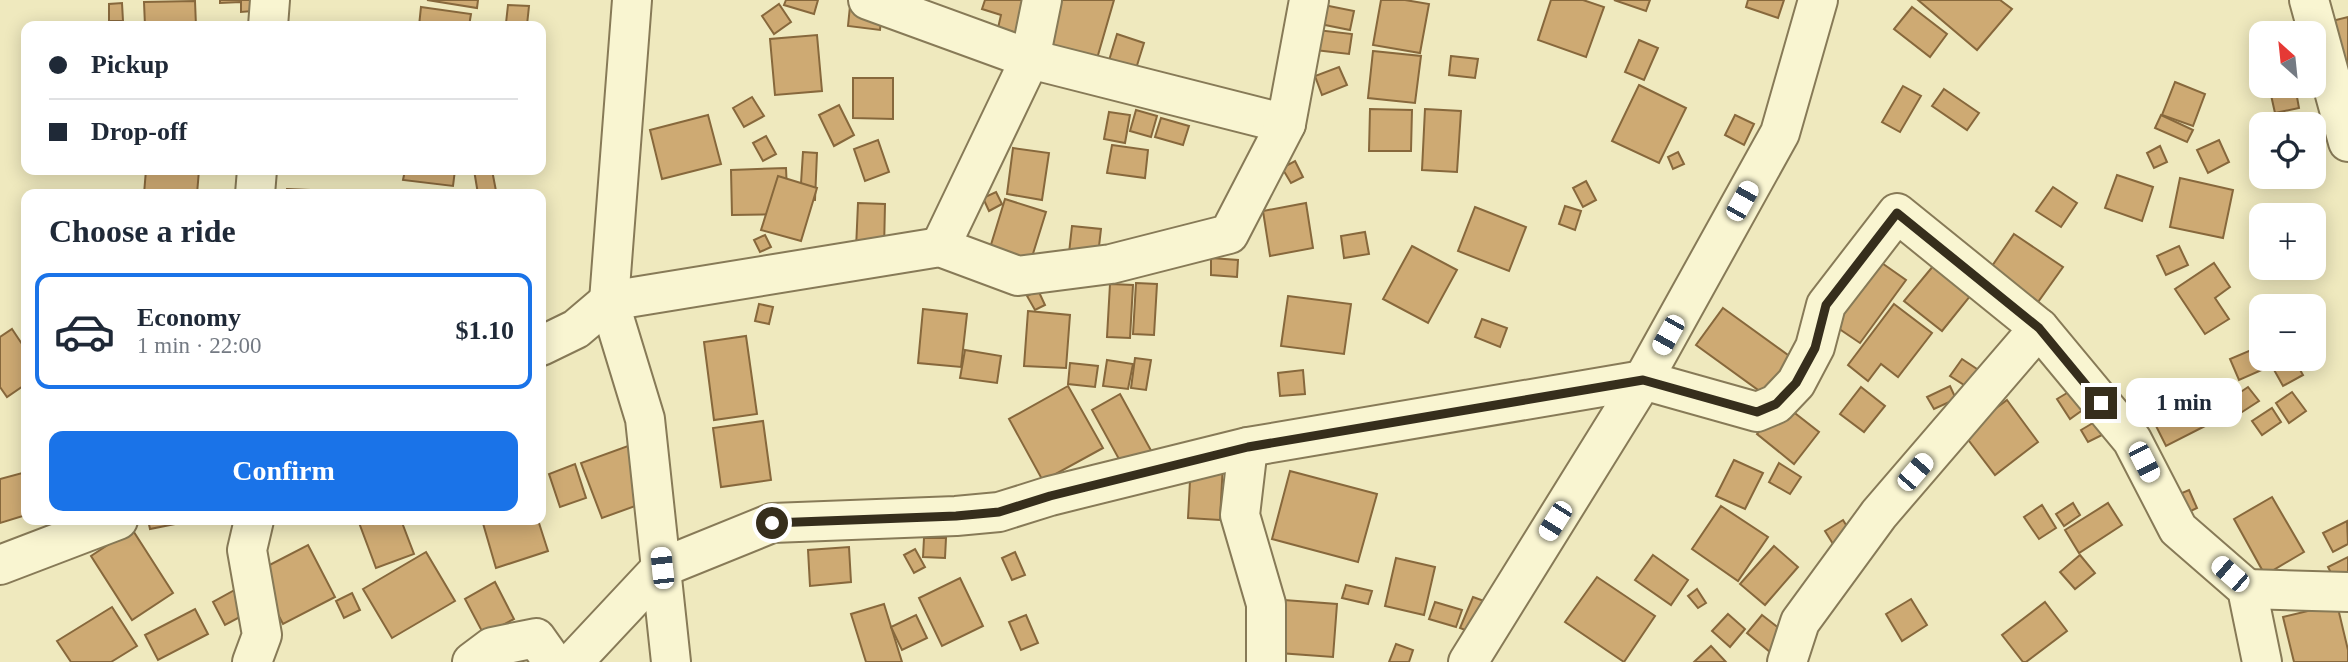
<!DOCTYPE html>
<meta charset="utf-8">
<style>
:root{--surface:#fff;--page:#f2f2f3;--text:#1f2937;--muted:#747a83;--line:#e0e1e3;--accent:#1a73e8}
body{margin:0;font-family:"Times New Roman",serif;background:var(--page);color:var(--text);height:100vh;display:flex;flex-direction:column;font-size:26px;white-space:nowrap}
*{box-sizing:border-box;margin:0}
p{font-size:23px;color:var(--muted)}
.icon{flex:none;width:38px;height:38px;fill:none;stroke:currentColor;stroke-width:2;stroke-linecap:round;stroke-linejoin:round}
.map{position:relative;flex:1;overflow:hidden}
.details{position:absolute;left:21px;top:189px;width:525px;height:336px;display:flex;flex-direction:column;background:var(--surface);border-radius:14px;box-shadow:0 4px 18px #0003}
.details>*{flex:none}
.guide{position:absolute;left:21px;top:21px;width:525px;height:154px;border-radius:14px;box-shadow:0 4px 18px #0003;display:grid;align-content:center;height:154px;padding:0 28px;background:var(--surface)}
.needle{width:46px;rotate:333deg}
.controls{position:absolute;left:2249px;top:21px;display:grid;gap:14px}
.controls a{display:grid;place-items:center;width:77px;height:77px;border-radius:14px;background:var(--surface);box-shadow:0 4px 18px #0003;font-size:35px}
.end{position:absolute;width:32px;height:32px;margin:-16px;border:9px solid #362e1c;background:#fff;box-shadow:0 0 0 4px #fff}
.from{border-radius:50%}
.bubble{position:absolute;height:49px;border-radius:14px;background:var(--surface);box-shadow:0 4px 18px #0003;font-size:23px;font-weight:600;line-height:49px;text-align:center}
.car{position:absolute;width:21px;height:42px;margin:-21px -10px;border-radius:9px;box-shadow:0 0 5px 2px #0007;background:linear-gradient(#fff 24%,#345 0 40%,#fff 0 76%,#345 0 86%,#fff 0)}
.guide b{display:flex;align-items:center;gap:24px;height:66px;font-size:26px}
.guide b+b{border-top:2px solid var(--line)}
.guide i{width:18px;height:18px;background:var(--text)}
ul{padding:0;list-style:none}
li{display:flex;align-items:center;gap:21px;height:116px;margin:0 14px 10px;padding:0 14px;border:4px solid var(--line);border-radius:14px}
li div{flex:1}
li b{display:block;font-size:26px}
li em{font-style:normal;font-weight:600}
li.on{border-color:var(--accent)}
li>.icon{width:63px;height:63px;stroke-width:1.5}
h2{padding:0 28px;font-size:32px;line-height:84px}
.cta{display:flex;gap:14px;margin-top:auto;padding:14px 28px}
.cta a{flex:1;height:80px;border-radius:14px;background:var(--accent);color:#fff;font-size:28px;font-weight:600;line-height:80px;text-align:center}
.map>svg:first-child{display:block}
.building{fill:#ceaa73;stroke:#87683c;stroke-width:2}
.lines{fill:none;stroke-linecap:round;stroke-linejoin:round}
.minor-casing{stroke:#877a57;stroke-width:42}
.minor{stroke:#f9f5d1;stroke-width:38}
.route{stroke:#362e1c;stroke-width:9}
</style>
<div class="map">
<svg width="2348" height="662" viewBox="0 0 2348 662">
<rect width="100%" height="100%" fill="#efe9be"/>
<!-- building -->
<g class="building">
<path d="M220 0H264L265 10 241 12V2L220 3Z"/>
<path d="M427 0H478L477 8Z"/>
<path d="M786 0H818L814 14 784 5Z"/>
<path d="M985 0H1026L1017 33 998 28 1001 15 982 9Z"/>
<path d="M1060 0H1114L1096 62 1046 48Z"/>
<path d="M1381 0H1405L1429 4 1420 53 1373 45Z"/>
<path d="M1551 0H1583L1604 7 1586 57 1538 40Z"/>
<path d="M1614 0H1650L1646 11Z"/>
<path d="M1748 0H1784L1778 18 1746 7Z"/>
<path d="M1918 0H2000L2012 9 1977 50Z"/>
<path d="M195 1 196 26H145L144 2Z"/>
<path d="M1304 1 1354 11 1350 30 1300 20Z"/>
<path d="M122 3 123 21H109V4Z"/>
<path d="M779 4 791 22 774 34 762 16Z"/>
<path d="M508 5 529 6 527 25 506 23Z"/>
<path d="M850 6 882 10 880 30 848 26Z"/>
<path d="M421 7 471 14 469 26H419Z"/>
<path d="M1912 7 1947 34 1930 57 1894 29Z"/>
<path d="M2348 17V92L2328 22Z"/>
<path d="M1300 28 1352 34 1349 54 1298 48Z"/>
<path d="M1117 34 1144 43 1134 75 1107 67Z"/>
<path d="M817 35 822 91 775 95 770 39Z"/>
<path d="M1639 40 1658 48 1644 80 1625 72Z"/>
<path d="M1373 51 1421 56 1415 103 1368 98Z"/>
<path d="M1451 56 1478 59 1475 78 1449 75Z"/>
<path d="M1339 67 1347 85 1322 95 1315 76Z"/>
<path d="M853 78H893V119L853 118Z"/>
<path d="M2175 82 2205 94 2193 126 2162 115Z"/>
<path d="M1639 85 1686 108 1659 163 1612 141Z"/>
<path d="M1903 86 1921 96 1900 132 1882 122Z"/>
<path d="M2269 86H2295L2299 108 2275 113Z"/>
<path d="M1944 89 1979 113 1967 130 1932 106Z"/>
<path d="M752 97 764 116 744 127 733 108Z"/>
<path d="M839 105 854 135 834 146 819 115Z"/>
<path d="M1370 109 1412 110 1411 151H1369Z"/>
<path d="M1425 109 1461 111 1457 172 1422 170Z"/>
<path d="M1136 110 1157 116 1151 137 1130 131Z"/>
<path d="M1109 112 1130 115 1125 143 1104 139Z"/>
<path d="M708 115 721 164 662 179 650 130Z"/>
<path d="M1735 115 1754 124 1744 145 1725 135Z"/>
<path d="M2161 115 2193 130 2187 142 2155 128Z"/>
<path d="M1161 118 1189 126 1183 145 1155 137Z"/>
<path d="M766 136 776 154 763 161 753 143Z"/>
<path d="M878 140 889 172 865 181 854 149Z"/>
<path d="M2219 140 2229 162 2208 173 2197 150Z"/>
<path d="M1112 145 1148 150 1145 178 1107 173Z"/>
<path d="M2160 146 2167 162 2154 168 2147 153Z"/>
<path d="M1013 148 1049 153 1042 200 1007 194Z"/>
<path d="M803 152 817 153 815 200 800 199Z"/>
<path d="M1678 152 1684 164 1673 169 1668 157Z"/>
<path d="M1295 161 1303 177 1291 183 1282 168Z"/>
<path d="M786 168 788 214 732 215 731 170Z"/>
<path d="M146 170H199L197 194H144Z"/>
<path d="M405 170H455L453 186 403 180Z"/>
<path d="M474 170H492L496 191 478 194Z"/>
<path d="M2117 175 2153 187 2142 221 2105 208Z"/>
<path d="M778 176 817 188 801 241 761 230Z"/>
<path d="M2180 178 2233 190 2223 238 2170 227Z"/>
<path d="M1586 181 1596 200 1583 207 1573 188Z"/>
<path d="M2053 187 2077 203 2061 227 2036 211Z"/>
<path d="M287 189 333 191V194H286Z"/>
<path d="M996 192 1002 204 989 211 983 198Z"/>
<path d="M1005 199 1046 212 1027 273 986 261Z"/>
<path d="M858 203 885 204 884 250 856 249Z"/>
<path d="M1306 203 1313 248 1270 256 1263 211Z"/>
<path d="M1565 206 1581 211 1575 230 1559 224Z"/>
<path d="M1475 207 1526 227 1509 271 1458 251Z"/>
<path d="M1072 226 1101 229 1098 255 1069 253Z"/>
<path d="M1365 232 1369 254 1344 258 1341 236Z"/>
<path d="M2014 234 2063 267 2038 302 1990 269Z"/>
<path d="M765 235 771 247 760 252 754 240Z"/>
<path d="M1412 246 1457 270 1428 323 1383 299Z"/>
<path d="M2179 246 2188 265 2166 275 2157 256Z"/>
<path d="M1211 258 1238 260 1237 277 1211 275Z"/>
<path d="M1879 261 1906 280 1860 343 1832 324Z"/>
<path d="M2214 263 2230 287 2215 298 2229 319 2205 334 2175 289Z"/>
<path d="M1934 265 1971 295 1942 331 1904 301Z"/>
<path d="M1136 283 1157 284 1154 335 1133 334Z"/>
<path d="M1110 284 1133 285 1130 338 1107 337Z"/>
<path d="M1038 290 1045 305 1035 310 1027 296Z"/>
<path d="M1288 296 1351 304 1344 354 1281 346Z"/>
<path d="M759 304 773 307 769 324 755 321Z"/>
<path d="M1894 304 1932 333 1898 377 1881 364 1868 381 1848 365Z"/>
<path d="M1723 308 1799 363 1772 400 1696 345Z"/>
<path d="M923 309 967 314 961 367 918 363Z"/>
<path d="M1028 311 1070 315 1066 368 1024 366Z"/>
<path d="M1482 319 1507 328 1500 347 1475 337Z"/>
<path d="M12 329 26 350V384L7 397 0 387V337Z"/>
<path d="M746 336 757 414 714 420 704 342Z"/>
<path d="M2256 348 2264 369 2239 380 2230 359Z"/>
<path d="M965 350 1001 356 997 383 960 378Z"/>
<path d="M1135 358 1151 360 1146 390 1131 388Z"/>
<path d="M1962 359 1983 373 1972 390 1950 376Z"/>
<path d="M2268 359H2294L2303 375 2283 386Z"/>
<path d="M1107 360 1133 364 1128 389 1103 386Z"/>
<path d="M1070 363 1098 366 1095 387 1068 384Z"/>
<path d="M1303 370 1305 394 1280 396 1278 373Z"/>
<path d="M2191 380 2213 422 2166 446 2145 404Z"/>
<path d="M1068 386 1103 448 1043 481 1009 419Z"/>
<path d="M1950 386 1956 399 1934 409 1927 397Z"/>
<path d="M1861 387 1885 406 1864 432 1840 414Z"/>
<path d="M2248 387 2259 401 2239 414 2229 400Z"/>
<path d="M2072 390 2084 409 2070 419 2057 399Z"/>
<path d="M2292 392 2306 411 2289 423 2276 403Z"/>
<path d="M1120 394 1153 454 1125 470 1092 410Z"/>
<path d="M2007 400 2038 442 1995 475 1963 433Z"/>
<path d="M1782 403 1819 432 1794 464 1757 434Z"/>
<path d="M2272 408 2281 422 2262 435 2252 421Z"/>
<path d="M2098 420 2106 433 2088 442 2081 430Z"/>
<path d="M763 421 771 480 721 487 713 428Z"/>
<path d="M628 446 649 501 602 518 581 463Z"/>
<path d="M1734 460 1763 473 1745 509 1716 496Z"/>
<path d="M1191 462 1223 463 1220 520 1188 518Z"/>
<path d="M1779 463 1801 477 1790 494 1769 482Z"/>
<path d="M575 464 586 498 560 507 549 474Z"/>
<path d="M1290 471 1377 494 1358 562 1272 539Z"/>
<path d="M26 472V515L0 523V479Z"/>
<path d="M2189 490 2197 508 2172 520 2163 501Z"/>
<path d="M2272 497 2304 552 2265 575 2234 519Z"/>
<path d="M2073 503 2080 515 2064 526 2056 514Z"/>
<path d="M2108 503 2122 525 2079 553 2065 530Z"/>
<path d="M2042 505 2056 528 2039 539 2024 517Z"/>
<path d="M1721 506 1768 537 1738 581 1692 549Z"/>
<path d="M148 520H195L150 529Z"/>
<path d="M358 520H401L414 554 376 568Z"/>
<path d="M482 520H538L548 551 496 568Z"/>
<path d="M1843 520 1851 533 1833 544 1825 531Z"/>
<path d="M2347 521 2348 544 2333 552 2323 533Z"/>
<path d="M132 529 173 593 132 620 91 556Z"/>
<path d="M924 538H946L945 558 923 557Z"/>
<path d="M308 545 335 597 283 624 256 572Z"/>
<path d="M1774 546 1798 567 1765 605 1740 584Z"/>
<path d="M849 547 851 582 810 586 808 550Z"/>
<path d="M915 549 925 567 914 573 904 555Z"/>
<path d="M426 552 455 601 392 638 363 589Z"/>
<path d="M1015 552 1025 575 1012 580 1002 558Z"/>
<path d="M1653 555 1688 580 1671 605 1635 580Z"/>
<path d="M2080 555 2095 573 2075 589 2060 572Z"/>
<path d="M2348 557V585L2339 589 2328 567Z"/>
<path d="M1396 558 1435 567 1424 615 1385 606Z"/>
<path d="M1597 577 1655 616 1624 662 1565 622Z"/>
<path d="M960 578 983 626 942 646 919 598Z"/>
<path d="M495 582 514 619 484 635 465 599Z"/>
<path d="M1346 585 1372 591 1368 604 1342 598Z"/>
<path d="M240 587 253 610 225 625 213 602Z"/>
<path d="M1697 589 1706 603 1698 608 1688 596Z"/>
<path d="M352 593 360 610 344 618 336 601Z"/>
<path d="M1473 597 1487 602 1475 634 1460 628Z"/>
<path d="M1911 599 1927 625 1902 641 1886 614Z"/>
<path d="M1284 600 1337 604 1333 657 1279 653Z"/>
<path d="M1435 602 1462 610 1456 627 1429 619Z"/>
<path d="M2045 602 2067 631 2026 662H2023L2002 635Z"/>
<path d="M884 604 902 662H866L851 614Z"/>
<path d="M2337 604 2348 650V662H2294L2283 617Z"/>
<path d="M112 607 137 646 111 662H71L57 641Z"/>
<path d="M195 609 208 634 158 660 145 635Z"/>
<path d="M1728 614 1745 629 1730 647 1712 631Z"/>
<path d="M916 615 927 638 902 650 891 627Z"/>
<path d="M1026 615 1038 643 1021 650 1009 622Z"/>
<path d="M1762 615 1785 633 1770 652 1747 633Z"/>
<path d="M1396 644 1413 650 1409 662H1389Z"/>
<path d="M1711 646 1726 662H1694Z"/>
</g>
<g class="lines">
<defs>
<g id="minor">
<path d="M632 0 609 301 645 419 671 662"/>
<path d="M868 0 1030 59 1286 124 1309 0"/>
<path d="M2309 0 2348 142"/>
<path d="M268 26 270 0"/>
<path d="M255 194 257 170"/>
<path d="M940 247 1030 59 1042 0"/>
<path d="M541 346 576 329 609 301 940 247 1018 276 1111 264 1229 234 1286 124"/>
<path d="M1248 447 1240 515 1266 604V662"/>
<path d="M0 565 118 520"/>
<path d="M2247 589 2348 592"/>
<path d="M252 662 262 635 247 550 254 520"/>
<path d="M472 662 492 647 536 638 553 662"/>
<path d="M573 662 661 568 772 523 956 516 999 512 1050 496 1248 447 1643 380 1757 412 1776 404 1796 383 1815 347 1826 305 1897 213 2039 328 2132 440 2178 529 2247 589 2262 662"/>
<path d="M1468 662 1643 380 1780 133 1818 0"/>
<path d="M1787 662 1800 622 1879 514 2039 328"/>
</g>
</defs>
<!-- minor casing -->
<use href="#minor" class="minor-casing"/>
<!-- minor -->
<use href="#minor" class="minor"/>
</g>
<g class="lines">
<!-- route -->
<path class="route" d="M772 523 956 516 999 512 1050 496 1248 447 1643 380 1757 412 1776 404 1796 383 1815 348 1826 305 1897 213 2039 328 2101 403"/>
</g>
</svg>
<div class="controls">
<a><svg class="needle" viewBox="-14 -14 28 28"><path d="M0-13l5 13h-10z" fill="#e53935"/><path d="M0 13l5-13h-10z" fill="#747a83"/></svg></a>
<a><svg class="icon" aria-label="locate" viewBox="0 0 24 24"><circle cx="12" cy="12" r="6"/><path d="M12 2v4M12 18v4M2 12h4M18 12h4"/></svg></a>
<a>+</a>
<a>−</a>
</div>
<i class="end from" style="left:772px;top:523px"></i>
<i class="end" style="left:2101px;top:403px"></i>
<div class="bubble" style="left:2126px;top:378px;width:116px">1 min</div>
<i class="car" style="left:1742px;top:201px;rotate:29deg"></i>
<i class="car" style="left:1668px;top:335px;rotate:209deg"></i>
<i class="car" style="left:2144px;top:462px;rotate:153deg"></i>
<i class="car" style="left:1915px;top:472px;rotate:41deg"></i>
<i class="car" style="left:1555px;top:521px;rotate:212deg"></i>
<i class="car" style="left:662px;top:568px;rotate:354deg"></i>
<i class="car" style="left:2230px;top:574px;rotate:311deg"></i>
<div class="guide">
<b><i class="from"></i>Pickup</b>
<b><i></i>Drop-off</b>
</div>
<section class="details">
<h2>Choose a ride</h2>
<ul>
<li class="on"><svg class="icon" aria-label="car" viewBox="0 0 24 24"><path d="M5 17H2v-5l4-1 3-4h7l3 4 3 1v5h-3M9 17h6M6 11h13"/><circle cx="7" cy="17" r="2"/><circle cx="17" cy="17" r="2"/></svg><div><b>Economy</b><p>1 min · 22:00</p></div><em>$1.10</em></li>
</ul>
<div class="cta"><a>Confirm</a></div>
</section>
</div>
